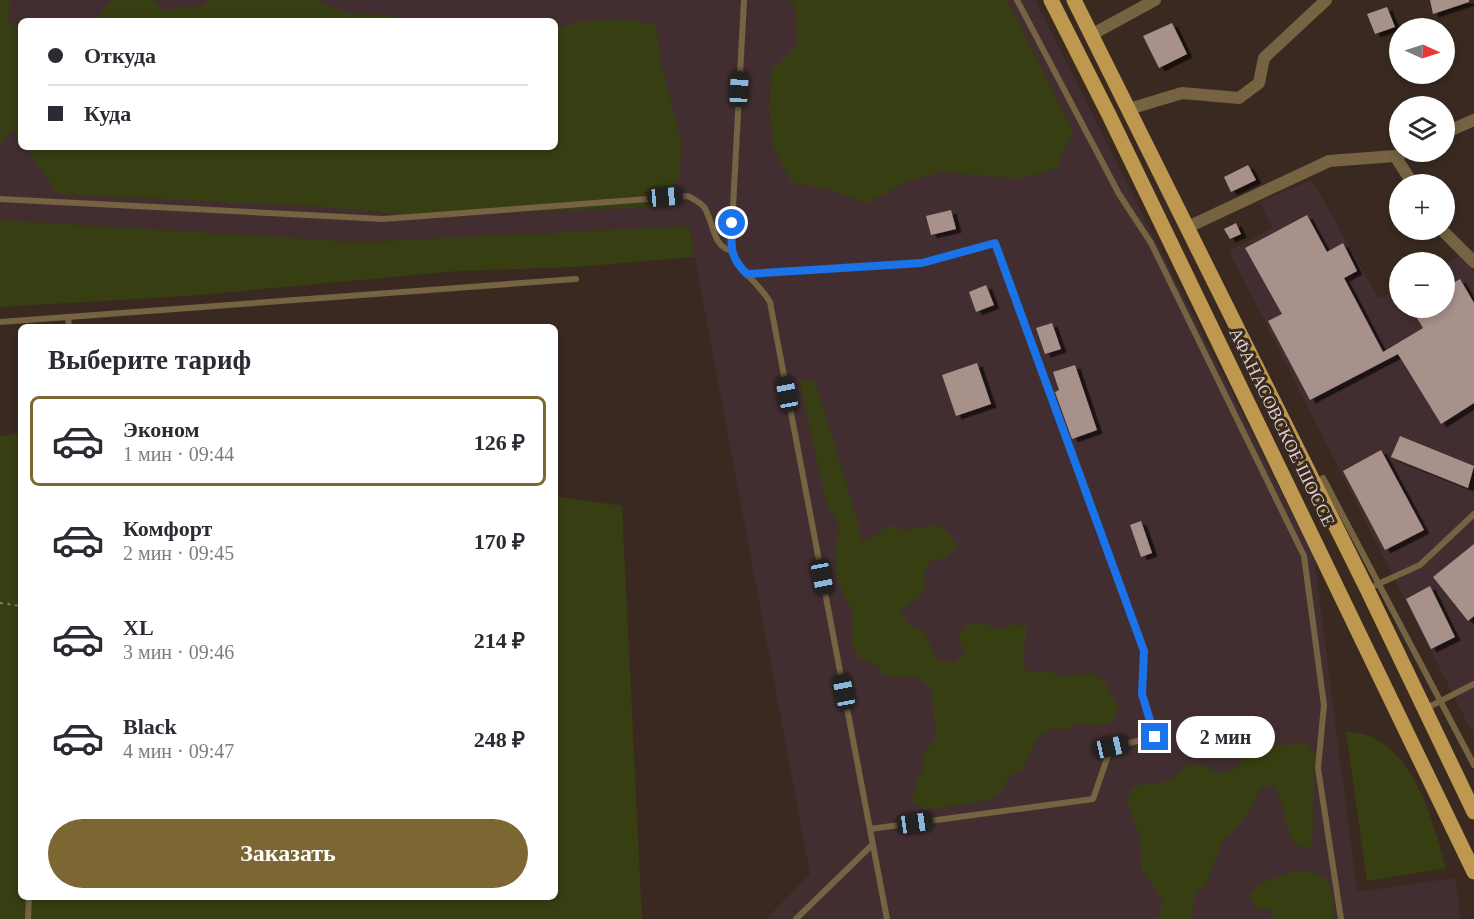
<!DOCTYPE html>
<html lang="ru">
<meta charset="utf-8">
<style>
:root{--surface:#fff;--page:#f2f2f3;--text:#2b2b33;--muted:#7c7c81;--line:#e1e1e2;--accent:#7c6733}
body{margin:0;font-family:Georgia,serif;background:var(--page);color:var(--text);height:100vh;display:flex;flex-direction:column;font-size:22px;white-space:nowrap}
*{box-sizing:border-box;margin:0}
p{font-size:20px;color:var(--muted)}
.icon{flex:none;width:33px;height:33px;fill:none;stroke:currentColor;stroke-width:2;stroke-linecap:round;stroke-linejoin:round}
.map{position:relative;flex:1;overflow:hidden}
.details{position:absolute;left:18px;top:324px;width:540px;height:576px;display:flex;flex-direction:column;background:var(--surface);border-radius:9px;box-shadow:0 3px 9px #0003}
.details>*{flex:none}
.hud{position:absolute;left:18px;top:18px;width:540px;height:132px;border-radius:9px;box-shadow:0 3px 9px #0003;display:grid;align-content:center;height:132px;padding:0 30px;background:var(--surface)}
.needle{width:39px;rotate:93deg}
.buttons{position:absolute;left:1389px;top:18px;display:grid;gap:12px}
.buttons a{display:grid;place-items:center;width:66px;height:66px;border-radius:50%;background:var(--surface);box-shadow:0 3px 9px #0003;font-size:30px}
.end{position:absolute;width:27px;height:27px;margin:-14px;border:8px solid #1a73e8;background:#fff;box-shadow:0 0 0 3px #fff}
.from{border-radius:50%}
.bubble{position:absolute;height:42px;border-radius:21px;background:var(--surface);box-shadow:0 3px 9px #0003;font-size:20px;font-weight:600;line-height:42px;text-align:center}
.car{position:absolute;width:18px;height:36px;margin:-18px -9px;border-radius:8px;box-shadow:0 0 4px 2px #0007;background:linear-gradient(#222 24%,#8ab4d8 0 40%,#222 0 76%,#8ab4d8 0 86%,#222 0)}
.hud b{display:flex;align-items:center;gap:21px;height:57px;font-size:22px}
.hud b+b{border-top:2px solid var(--line)}
.hud i{width:15px;height:15px;background:var(--text)}
ul{padding:0;list-style:none}
li{display:flex;align-items:center;gap:18px;height:90px;margin:0 12px 9px;padding:0 18px;border:3px solid transparent;border-radius:9px}
li div{flex:1}
li b{display:block;font-size:22px}
li em{font-style:normal;font-weight:600}
li.selected{border-color:var(--accent)}
li>.icon{width:54px;height:54px;stroke-width:1.5}
h2{padding:0 30px;font-size:27px;line-height:72px}
.button{display:flex;gap:12px;margin-top:auto;padding:12px 30px}
.button a{flex:1;height:69px;border-radius:36px;background:var(--accent);color:#fff;font-size:24px;font-weight:600;line-height:69px;text-align:center}
.map>svg:first-child{display:block}
.industrial{fill:#422e30;fill-rule:evenodd}
.green{fill:#373f12}
.building{fill:#a7918a;filter:url(#shadow)}
.lines{fill:none;stroke-linecap:round;stroke-linejoin:round}
.path{stroke:#857871;stroke-width:2;stroke-dasharray:3 4.5;stroke-linecap:butt}
.service{stroke:#756341;stroke-width:6}
.minor{stroke:#756341;stroke-width:12}
.primary{stroke:#be984e;stroke-width:15}
.route{stroke:#1a73e8;stroke-width:8}
.labels{text-anchor:middle;dominant-baseline:central;stroke-width:6;stroke-linejoin:round;paint-order:stroke}
.street-label{font-size:18px;fill:#dacfca;stroke:#392921}
</style>
<div class="map">
<svg width="1474" height="919" viewBox="0 0 1474 919">
<defs>
<filter id="shadow"><feDropShadow dx="5.5" dy="3.5" stdDeviation="0" flood-color="#0009"/></filter>
</defs>
<rect width="100%" height="100%" fill="#392921"/>
<!-- industrial -->
<g class="industrial">
<path d="M0 0H1035L1314 557 1357 892 1455 878 1461 919H766L810 874 689 226 358 242 0 220ZM21 21H555V147H21Z"/>
<path d="M1312 180 1379 299 1399 288 1400 308H1444L1445 264 1474 248V736L1229 251 1273 228 1259 202Z"/>
</g>
<!-- green -->
<g class="green">
<path d="M0 0H10L8 24 21 28V142L12 130 0 144Z"/>
<path d="M113 0H153L164 11 202 6 208 0H316L346 13 386 15 403 21H96L106 5Z"/>
<path d="M788 0H1007L1073 131 1057 168 1021 179 941 172 904 183 868 203 831 190 791 182 774 148 769 110 771 71 797 45 796 6Z"/>
<path d="M617 19 656 24 661 64 681 140 680 177 658 207 415 216 327 207 58 194 25 147H555V28L579 22Z"/>
<path d="M0 220 358 242 689 226 695 257 576 267 458 271 187 296 0 307Z"/>
<path d="M799 380 815 381 859 525 861 541 876 535 889 525 904 531 936 524 949 533 958 546 945 558 930 561 923 575 925 591 901 611 909 625 924 631 937 660 953 663 965 652 957 638 966 625 984 623 998 631 1012 624 1027 627 1023 659 1027 673 1044 670 1060 676 1092 673 1105 682 1119 709 1111 723 1096 726 1081 722 1067 729H1050L1035 741 1023 769 1009 776 1002 791 990 800 925 810 912 800 916 783 923 769 924 753 935 740V722L931 689 920 678 885 676 875 663 860 659 852 646 853 611 838 584 835 552 839 535 838 519 827 506Z"/>
<path d="M21 433V897H555V496L622 506 642 919H0V436Z"/>
<path d="M1346 731C1353 733 1362 733 1369 736 1417 755 1433 823 1446 868L1367 881Z"/>
<path d="M1306 743 1315 755 1312 848 1295 845C1284 826 1285 805 1274 785L1260 787 1255 801 1246 815 1237 828 1224 838 1207 882 1196 893 1191 919H1158L1162 898 1142 871 1140 836 1127 803 1131 788C1159 778 1164 791 1187 764L1204 765 1218 774 1234 769 1257 747Z"/>
<path d="M1293 871C1332 870 1332 884 1334 919H1270L1273 917 1272 910 1256 909 1249 894 1262 883Z"/>
</g>
<!-- building -->
<g class="building">
<path d="M1430 0H1469V2L1433 14Z"/>
<path d="M1387 7 1395 27 1375 34 1367 14Z"/>
<path d="M1172 23 1187 54 1159 68 1143 36Z"/>
<path d="M1248 165 1256 180 1231 192 1224 177Z"/>
<path d="M951 210 956 229 931 235 926 216Z"/>
<path d="M1307 215 1327 252 1343 243 1357 271 1344 278 1383 352 1423 328 1411 308H1444V288L1460 279 1474 303V403L1441 424 1398 354 1310 400 1268 321 1282 314 1245 248Z"/>
<path d="M1236 223 1241 234 1230 239 1224 229Z"/>
<path d="M986 285 994 305 976 312 969 292Z"/>
<path d="M1052 323 1061 349 1045 354 1036 328Z"/>
<path d="M977 363 991 404 956 416 942 375Z"/>
<path d="M1075 365 1097 430 1072 439 1055 392 1059 390 1053 372Z"/>
<path d="M1400 436 1474 466 1468 488 1391 457Z"/>
<path d="M1381 450 1424 530 1385 550 1343 471Z"/>
<path d="M1141 521 1152 553 1141 557 1130 525Z"/>
<path d="M1474 544V616L1468 621 1433 577Z"/>
<path d="M1430 586 1455 637 1431 649 1406 599Z"/>
</g>
<g class="lines">
<!-- path -->
<path class="path" d="M0 603 21 606"/>
<!-- service -->
<g class="service">
<path d="M744 0 731 245C737 272 756 279 770 302L887 919"/>
<path d="M1017 0 1119 194 1151 243 1304 556 1324 705 1318 768 1341 919"/>
<path d="M0 199 383 219 688 196C693 199 700 202 704 207 714 222 712 247 732 251"/>
<path d="M747 274 922 263 995 243 1144 651 1142 694 1155 737 1111 747 1093 799 870 829"/>
<path d="M68 317 576 279"/>
<path d="M0 322 68 317 69 327"/>
<path d="M1323 478 1474 765"/>
<path d="M1376 585 1420 565 1474 514"/>
<path d="M1425 709 1474 684"/>
<path d="M28 919 29 897"/>
<path d="M796 919 873 844"/>
</g>
<!-- minor -->
<g class="minor">
<path d="M1091 35 1155 0"/>
<path d="M1129 109 1182 93 1239 98 1259 83 1264 58 1326 0"/>
<path d="M1444 133 1474 120"/>
<path d="M1395 156 1413 184"/>
<path d="M1188 227 1329 161 1395 156 1405 152"/>
<path d="M1442 230 1474 262"/>
</g>
<!-- primary -->
<g class="primary">
<path d="M1051 0 1109 115 1474 872"/>
<path d="M1074 0 1367 589 1474 812"/>
</g>
</g>
<g class="lines">
<!-- route -->
<path class="route" d="M732 223C731 246 729 257 747 274L922 263 995 243 1144 651 1142 694 1155 737"/>
</g>
<g class="labels">
<!-- street labels -->
<g class="street-label">
<text transform="translate(1282 427) rotate(64)">АФАНАСОВСКОЕ ШОССЕ</text>
</g>
</g>
</svg>
<div class="buttons">
<a><svg class="needle" viewBox="-14 -14 28 28"><path d="M0-13l5 13h-10z" fill="#e53935"/><path d="M0 13l5-13h-10z" fill="#7c7c81"/></svg></a>
<a><svg class="icon" aria-label="layers" viewBox="0 0 24 24"><path d="M12 4l9 5-9 5-9-5zM3 14l9 5 9-5"/></svg></a>
<a>+</a>
<a>−</a>
</div>
<i class="end from" style="left:732px;top:223px"></i>
<i class="end" style="left:1155px;top:737px"></i>
<div class="bubble" style="left:1176px;top:716px;width:99px">2 мин</div>
<i class="car" style="left:739px;top:89px;rotate:3deg"></i>
<i class="car" style="left:665px;top:197px;rotate:85deg"></i>
<i class="car" style="left:787px;top:394px;rotate:349deg"></i>
<i class="car" style="left:822px;top:577px;rotate:169deg"></i>
<i class="car" style="left:844px;top:692px;rotate:349deg"></i>
<i class="car" style="left:1111px;top:747px;rotate:77deg"></i>
<i class="car" style="left:915px;top:823px;rotate:82deg"></i>
<div class="hud">
<b><i class="from"></i>Откуда</b>
<b><i></i>Куда</b>
</div>
<section class="details">
<h2>Выберите тариф</h2>
<ul>
<li class="selected"><svg class="icon" aria-label="car" viewBox="0 0 24 24"><path d="M5 17H2v-5l4-1 3-4h7l3 4 3 1v5h-3M9 17h6M6 11h13"/><circle cx="7" cy="17" r="2"/><circle cx="17" cy="17" r="2"/></svg><div><b>Эконом</b><p>1 мин · 09:44</p></div><em>126 ₽</em></li>
<li><svg class="icon" aria-label="car" viewBox="0 0 24 24"><path d="M5 17H2v-5l4-1 3-4h7l3 4 3 1v5h-3M9 17h6M6 11h13"/><circle cx="7" cy="17" r="2"/><circle cx="17" cy="17" r="2"/></svg><div><b>Комфорт</b><p>2 мин · 09:45</p></div><em>170 ₽</em></li>
<li><svg class="icon" aria-label="car" viewBox="0 0 24 24"><path d="M5 17H2v-5l4-1 3-4h7l3 4 3 1v5h-3M9 17h6M6 11h13"/><circle cx="7" cy="17" r="2"/><circle cx="17" cy="17" r="2"/></svg><div><b>XL</b><p>3 мин · 09:46</p></div><em>214 ₽</em></li>
<li><svg class="icon" aria-label="car" viewBox="0 0 24 24"><path d="M5 17H2v-5l4-1 3-4h7l3 4 3 1v5h-3M9 17h6M6 11h13"/><circle cx="7" cy="17" r="2"/><circle cx="17" cy="17" r="2"/></svg><div><b>Black</b><p>4 мин · 09:47</p></div><em>248 ₽</em></li>
</ul>
<div class="button"><a>Заказать</a></div>
</section>
</div>
